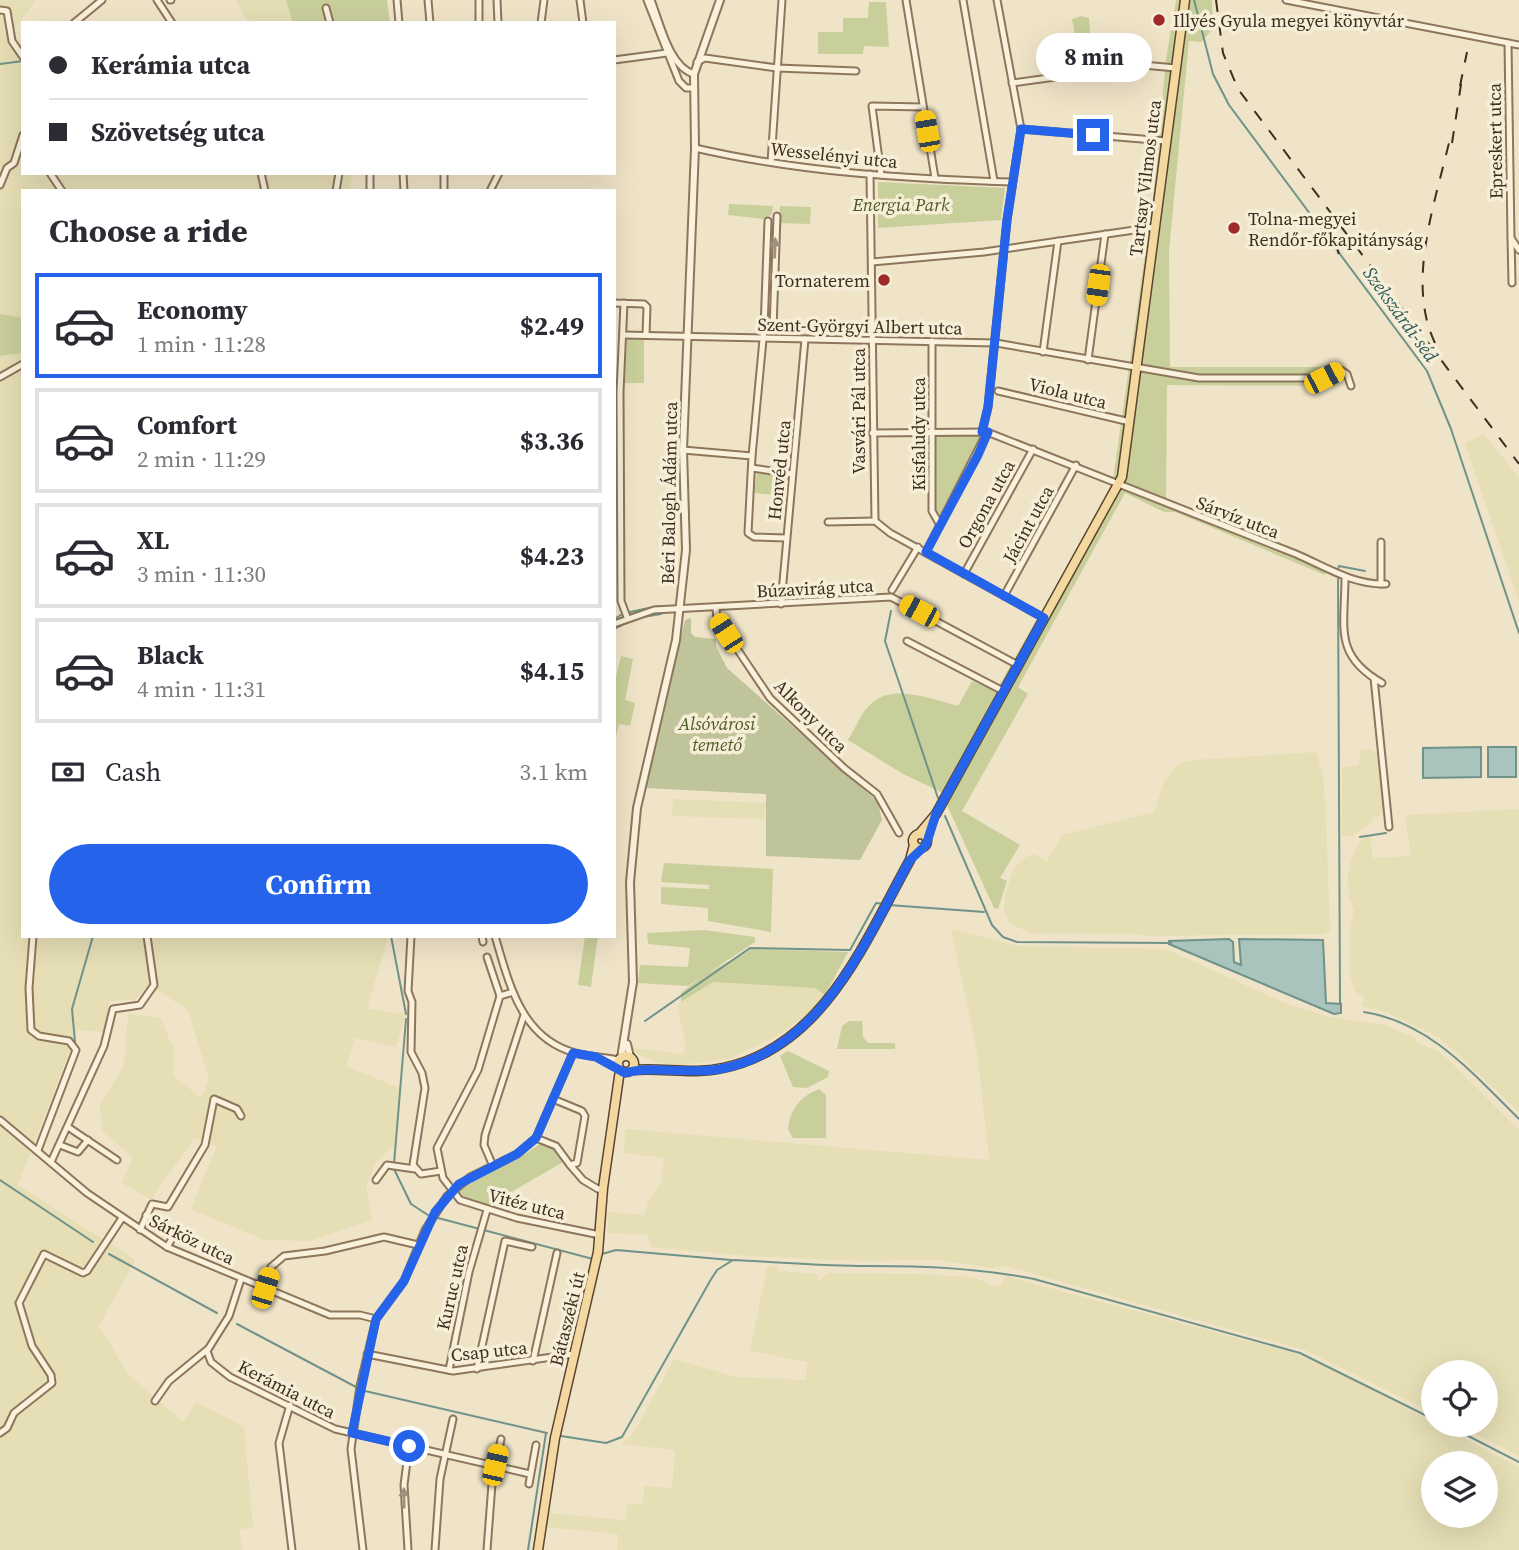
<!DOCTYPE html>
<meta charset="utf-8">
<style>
:root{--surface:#fff;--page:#f2f2f3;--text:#2b2b33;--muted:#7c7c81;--line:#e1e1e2;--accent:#2563eb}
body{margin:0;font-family:"Source Serif 4",serif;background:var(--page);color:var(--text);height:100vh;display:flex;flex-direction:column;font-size:26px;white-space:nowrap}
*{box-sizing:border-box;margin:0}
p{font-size:23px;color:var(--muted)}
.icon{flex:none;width:38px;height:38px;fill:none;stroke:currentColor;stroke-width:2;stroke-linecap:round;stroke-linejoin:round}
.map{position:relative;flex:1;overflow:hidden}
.sheet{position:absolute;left:21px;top:189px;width:595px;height:749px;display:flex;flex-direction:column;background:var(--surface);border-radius:0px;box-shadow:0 7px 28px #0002}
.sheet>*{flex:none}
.guide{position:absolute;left:21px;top:21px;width:595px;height:154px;border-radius:0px;box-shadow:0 7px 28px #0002;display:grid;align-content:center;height:154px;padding:0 28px;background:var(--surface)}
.tools{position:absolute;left:1421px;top:1360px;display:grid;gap:14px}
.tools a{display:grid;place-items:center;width:77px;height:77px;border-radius:50%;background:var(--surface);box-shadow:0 7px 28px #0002;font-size:35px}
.end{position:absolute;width:32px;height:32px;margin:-16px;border:9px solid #2563eb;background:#fff;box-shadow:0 0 0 4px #fff}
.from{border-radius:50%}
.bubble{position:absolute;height:49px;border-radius:24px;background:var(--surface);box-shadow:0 7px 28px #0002;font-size:23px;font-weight:700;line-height:49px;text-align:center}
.car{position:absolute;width:21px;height:42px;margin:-21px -10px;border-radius:9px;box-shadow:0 0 5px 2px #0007;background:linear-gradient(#f5c518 24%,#345 0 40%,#f5c518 0 76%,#345 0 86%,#f5c518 0)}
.guide b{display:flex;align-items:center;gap:24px;height:66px;font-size:26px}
.guide b+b{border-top:2px solid var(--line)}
.guide i{width:18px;height:18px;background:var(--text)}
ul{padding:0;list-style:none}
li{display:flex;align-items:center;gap:21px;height:105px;margin:0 14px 10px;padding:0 14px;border:4px solid var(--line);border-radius:0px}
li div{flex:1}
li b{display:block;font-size:26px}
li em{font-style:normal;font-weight:700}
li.selected{border-color:var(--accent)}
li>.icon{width:63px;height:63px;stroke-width:1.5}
h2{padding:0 28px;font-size:32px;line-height:84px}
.pay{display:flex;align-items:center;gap:18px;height:77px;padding:0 28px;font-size:26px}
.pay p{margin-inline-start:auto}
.cta{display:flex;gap:14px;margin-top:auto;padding:14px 28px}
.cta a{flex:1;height:80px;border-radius:42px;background:var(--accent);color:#fff;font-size:28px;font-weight:700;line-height:80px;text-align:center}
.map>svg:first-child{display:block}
.farmland{fill:#e6deb5;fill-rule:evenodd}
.green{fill:#c9cf9b}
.cemetery{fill:#bfc49a}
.water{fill:#a9c4bc;stroke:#6f938a;stroke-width:2}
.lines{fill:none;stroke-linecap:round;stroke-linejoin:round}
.stream{stroke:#6f938a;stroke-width:2}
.minor-casing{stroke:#8d765c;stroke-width:9}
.tertiary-casing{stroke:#8d765c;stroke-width:10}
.primary-casing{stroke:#5b4430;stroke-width:11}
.minor{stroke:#faf1dc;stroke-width:5}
.tertiary{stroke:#faf1dc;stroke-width:6}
.primary{stroke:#f3d9a0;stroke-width:8}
.rail{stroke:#3d2e20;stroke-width:2;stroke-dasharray:12 12;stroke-linecap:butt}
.oneway{fill:#9c907e}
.route{stroke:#2563eb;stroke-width:9}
.poi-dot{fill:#9e2a2b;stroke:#f7eed8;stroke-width:2.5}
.labels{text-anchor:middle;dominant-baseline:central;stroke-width:7;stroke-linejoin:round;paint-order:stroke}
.poi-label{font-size:18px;fill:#3d2e20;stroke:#f7eed8;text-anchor:start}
.street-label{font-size:18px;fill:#3d2e20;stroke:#f7eed8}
.park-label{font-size:18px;font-style:italic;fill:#4d5a26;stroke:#f7eed8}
.water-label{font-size:19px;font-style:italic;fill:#2f5d5a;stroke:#f7eed8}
</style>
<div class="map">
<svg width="1519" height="1550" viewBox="0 0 1519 1550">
<rect width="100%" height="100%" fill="#f0e4c8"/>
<!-- farmland -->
<g class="farmland">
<path d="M0 0H36L9 36 23 46V173H352L350 191H23V318L0 314Z"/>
<path d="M235 0H387L390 23H250Z"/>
<path d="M23 353V936H388L367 1009 406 1014 396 1047 355 1038 346 1066 399 1088 396 1144 376 1162 366 1187 372 1220 309 1241 264 1240 191 1209 217 1146 194 1138 151 1200 122 1183 133 1157 102 1131 100 1104 124 1066 128 1014 161 1018 173 1048 174 1076 201 1098 209 1079 188 1010 149 985 135 1000 109 1001 105 1032 78 1030 18 1185 135 1260 99 1326 128 1374 183 1422 196 1402 244 1427 253 1527 239 1530 242 1550H0V356Z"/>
<path d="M1484 434 1519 478V602L1465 443Z"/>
<path d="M1372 749 1374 752H1380L1384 814 1372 818V823L1352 836H1342V768L1359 765 1360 750Z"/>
<path d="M1316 752 1323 776 1326 818 1330 930 1324 934 1144 936 1141 934 1031 933 1010 924 1004 910 1005 894 1014 868 1024 858 1035 854 1047 861 1062 835 1154 812 1164 781 1178 764 1194 760Z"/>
<path d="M673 799 766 803 764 819 672 816Z"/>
<path d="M1519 809V1112L1440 1038 1388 1013 1362 1006 1365 997 1355 992 1350 976V927L1354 911 1349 897 1348 874 1351 859 1362 839 1370 837 1373 858 1411 856 1405 815Z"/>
<path d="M951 929 1018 946 1166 949 1289 1005 1330 1017 1385 1025 1413 1037 1423 1046 1437 1050 1450 1061 1519 1130V1456L1456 1425 1486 1424V1372H1433V1413L1307 1351 1002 1265 1000 1269 938 1260 863 1261 747 1256 651 1247 648 1235 607 1233 609 1212 645 1215 648 1202 661 1183 664 1158 624 1153 625 1129 989 1160 977 1052Z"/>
<path d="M712 982 815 988 825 995 805 1016 779 1035 729 1059 679 1065 660 1063 637 1054 632 1048 684 1054 685 1041 677 1005Z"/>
<path d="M777 1266 778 1271 817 1274 818 1281 828 1273 918 1274 972 1277 997 1287 1003 1283 1005 1276 1294 1353 1327 1367 1519 1467V1550H617L618 1534 546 1527 548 1513 625 1520 628 1503 643 1504 644 1486 672 1488 675 1450 621 1444 633 1434 674 1359 736 1377 806 1380 807 1362 750 1351 767 1267ZM1433 1463H1486V1516H1433Z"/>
</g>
<!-- green -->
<g class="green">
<path d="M286 0H387L390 23H293Z"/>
<path d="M1176 0H1212L1213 29 1201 42 1189 41 1169 251 1170 367H1336L1335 386 1167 385 1166 502 1324 563 1325 575 1175 512H1164L1125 493 1018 687 1028 694 962 811 1020 845 1000 878 1007 881 998 909 994 908 941 792 903 774 848 740C855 729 862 711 872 703 894 683 934 700 958 706L972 681 996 691 1112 487 1153 198 1166 59Z"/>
<path d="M869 2H886L889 47 864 46 863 54H818V32H843V18H868Z"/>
<path d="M1081 16 1089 18 1092 57 1075 60 1070 50 1075 35 1072 19Z"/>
<path d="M878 182 1005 188 1001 220 878 228Z"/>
<path d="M729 204 773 206 772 214 764 219 728 215Z"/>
<path d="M780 206 811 207 810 224 779 223Z"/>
<path d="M0 314 23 318V353L0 356Z"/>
<path d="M627 339 644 340V383H625Z"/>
<path d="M983 434 940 523 934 514 933 437Z"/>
<path d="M757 472 789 476 787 496 754 493Z"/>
<path d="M621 656 633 659 625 700 635 703 630 726 619 724 614 745V686Z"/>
<path d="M664 863 773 869 771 932 708 921V908L661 904V887L709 889V885L661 882Z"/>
<path d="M704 930 755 937V942L708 973 751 949 848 952 825 995 815 988 713 982 681 1002V993L701 977 688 986 638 983 640 965 688 967 690 948 648 944 647 933Z"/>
<path d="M585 936H598L591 987 578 985Z"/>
<path d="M849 1021H862L863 1037 868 1043H895V1049H837L842 1026Z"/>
<path d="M788 1051 829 1071 828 1077 807 1088 793 1087 780 1056Z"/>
<path d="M819 1089 826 1095V1138H793L788 1129C790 1109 801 1096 819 1089Z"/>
<path d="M543 1142 555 1148 563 1162 489 1205 465 1198 457 1189 519 1158Z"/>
</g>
<!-- cemetery -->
<path class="cemetery" d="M691 618V633L695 637 716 639V646L727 668 878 802 882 820 860 860 766 856V794L645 788 685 620Z"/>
<!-- water -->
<g class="water">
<path d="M1481 747V777L1423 778V748Z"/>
<rect x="1488" y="747" width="28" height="30"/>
<path d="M1229 939 1233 942 1234 962 1241 965 1239 939 1323 940 1326 1003 1341 1004V1013L1334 1014 1169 944V941Z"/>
</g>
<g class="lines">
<!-- stream -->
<g class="stream">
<path d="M1194 0 1213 74 1229 105 1427 371 1451 429 1519 633"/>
<path d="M0 64 23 61"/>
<path d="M1338 569 1339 566 1365 571"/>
<path d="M1338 579 1340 1004"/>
<path d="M891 611 885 641 938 798"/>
<path d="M630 612 658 606"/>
<path d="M643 617 661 614"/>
<path d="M614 619 621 615"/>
<path d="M614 629 626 623"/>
<path d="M945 816 992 925 1003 937 1017 942 1171 943"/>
<path d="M1360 837 1386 833"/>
<path d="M889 905 984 912"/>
<path d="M391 936 406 1014"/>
<path d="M1364 1012C1430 1022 1474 1075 1519 1119"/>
<path d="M645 1021 750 948 850 950 876 903 883 904"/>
<path d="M75 1042 72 1009 93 936"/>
<path d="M394 1164 406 1019"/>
<path d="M394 1169 411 1204 428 1215"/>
<path d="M0 1180 93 1242"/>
<path d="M438 1218 593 1259"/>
<path d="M109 1254 217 1313"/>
<path d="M602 1254 616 1250 731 1260"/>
<path d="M237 1324 356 1387"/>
<path d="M365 1391 547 1433"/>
<path d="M1445 1424 1519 1462"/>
<path d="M561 1436 606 1443 622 1437 710 1281 717 1270 733 1260C778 1262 823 1266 868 1266 925 1266 978 1268 1034 1279L1300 1353 1433 1419"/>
<path d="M528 1550 546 1433"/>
</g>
<defs>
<g id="minor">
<path d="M157 0 172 23"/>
<path d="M170 0H171"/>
<path d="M397 0 399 23"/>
<path d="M428 0 430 23"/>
<path d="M479 0V23"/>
<path d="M497 0 498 23"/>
<path d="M580 0 583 23"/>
<path d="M647 0 679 81 686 88H694"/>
<path d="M651 0C660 22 669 67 694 74"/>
<path d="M906 0 935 178"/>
<path d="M963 0 994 181"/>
<path d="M1286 0 1519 45"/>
<path d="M326 8 330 23"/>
<path d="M0 10 7 11 12 41 23 57"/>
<path d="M74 23 102 0"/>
<path d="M541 23 544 0"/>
<path d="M1508 43 1511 238 1519 250"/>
<path d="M614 60 667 53"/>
<path d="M697 62 705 58 777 68 856 71"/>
<path d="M1012 83 1143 65 1176 68"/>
<path d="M1021 129 1166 141"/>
<path d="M695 148C799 172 907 179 1012 182"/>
<path d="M771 162 782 0"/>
<path d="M50 173 62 191"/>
<path d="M261 173 265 191"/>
<path d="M403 173 404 191"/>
<path d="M444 173V191"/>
<path d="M870 174 875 521"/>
<path d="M881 175 872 106 923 107"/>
<path d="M0 185 7 168 14 163 23 135"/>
<path d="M336 191 339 173"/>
<path d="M370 191V173"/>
<path d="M490 191 499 173"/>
<path d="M1511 238 1512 283"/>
<path d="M872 262 984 252 1155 227"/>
<path d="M614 303 644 304 647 307 646 335"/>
<path d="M624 303 620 392 621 601 627 617"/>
<path d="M773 329 777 216"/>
<path d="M623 335 996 343 1199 378H1324L1341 370 1347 374 1351 386"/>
<path d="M932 341V511L940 525"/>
<path d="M1043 352 1058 241"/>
<path d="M1088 360 1105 234"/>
<path d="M0 377 23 364"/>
<path d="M998 391 1130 422"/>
<path d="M982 432 988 407 1007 220 1021 129 997 0"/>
<path d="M872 433 987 432 1296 554C1326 567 1353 585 1386 584"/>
<path d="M683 450 752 456 748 533 754 537 786 538"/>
<path d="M752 456 764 329 768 221"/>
<path d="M752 468 792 474"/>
<path d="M828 522 875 521 890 533 1044 618"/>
<path d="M926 552 987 432"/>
<path d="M964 574 1033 449"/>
<path d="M1345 577C1345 627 1333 655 1382 683"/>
<path d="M1381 584V542"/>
<path d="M892 590 918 547"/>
<path d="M1004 596 1076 465"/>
<path d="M781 604 805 339"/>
<path d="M716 608 717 619 770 698 844 768 877 794 899 833"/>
<path d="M614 624 654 610 891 597 1018 665"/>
<path d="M907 641 1003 691"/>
<path d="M1374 678 1389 827"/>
<path d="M33 936 29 988 31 1030 39 1036 69 1041 76 1050 38 1150"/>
<path d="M411 936 408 991 412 1002 411 1052 422 1073 425 1088 413 1165 421 1174 441 1171"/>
<path d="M482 936 483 942"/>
<path d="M495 936C509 983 521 1039 576 1053 590 1057 605 1057 619 1060"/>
<path d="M487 957 500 996"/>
<path d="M513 992 500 996 478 1070 437 1148 443 1178 460 1200 517 1218 600 1235"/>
<path d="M602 1060 618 1067"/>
<path d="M0 1120 87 1193 167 1247 330 1315H360L376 1319"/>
<path d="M68 1127 117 1160"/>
<path d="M536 1138 556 1146 570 1165 577 1163 585 1116 582 1111 553 1099"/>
<path d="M60 1145 78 1152 88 1140"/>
<path d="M51 1162 104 1046 113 1009 140 1005 154 985 147 936"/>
<path d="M570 1165 583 1180 598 1189"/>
<path d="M493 1166 484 1145 485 1135 524 1015"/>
<path d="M376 1180 387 1165 415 1169"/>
<path d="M146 1215 176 1232 167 1247"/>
<path d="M140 1230 152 1204 168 1207 205 1145 214 1099 237 1109 241 1116"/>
<path d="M241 1279 229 1316 207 1351 211 1362 230 1377 335 1429 530 1474"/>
<path d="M265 1288 271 1267 284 1256 325 1251 384 1237 418 1245"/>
<path d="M367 1354 453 1371 574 1354"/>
<path d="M533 1361 557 1253"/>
<path d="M477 1369 505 1241 532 1247"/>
<path d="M449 1370 469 1272 487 1210"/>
<path d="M155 1401 169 1381 208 1349"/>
<path d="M290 1405 279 1443 292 1550"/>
<path d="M0 1433 7 1428 14 1413 52 1383 51 1375 32 1346 19 1303 44 1254 83 1273 87 1271 122 1218"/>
<path d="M529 1484 536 1445"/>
<path d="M363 1550 351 1449 360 1386 376 1319 404 1281 425 1230 447 1196 470 1177 517 1154 536 1138 573 1053"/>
<path d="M408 1550 404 1485 409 1446"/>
<path d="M435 1550 440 1479 453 1419"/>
<path d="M487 1550 492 1484 501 1439"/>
</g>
<g id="tertiary">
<path d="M627 1044 630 1057"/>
<path d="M621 1058 633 982 630 882 637 808 676 640 686 550 683 450 695 148 694 74 720 0"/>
</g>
<g id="primary">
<circle cx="920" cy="841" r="7"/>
<path d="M919 834 936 814 1122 477 1185 0"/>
<circle cx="626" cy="1064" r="8"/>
<path d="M632 1070C663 1067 692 1075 723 1068 824 1047 865 941 910 860L914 845"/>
<path d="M538 1550 555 1438 598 1252 603 1188 620 1070"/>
</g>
</defs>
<!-- minor casing -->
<use href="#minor" class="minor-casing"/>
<!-- tertiary casing -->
<use href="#tertiary" class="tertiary-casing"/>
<!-- primary casing -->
<use href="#primary" class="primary-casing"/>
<!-- minor -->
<use href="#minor" class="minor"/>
<!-- tertiary -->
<use href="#tertiary" class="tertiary"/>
<!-- primary -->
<use href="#primary" class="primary"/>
<!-- rail -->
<g class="rail">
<path d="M1216 0 1223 53 1238 89 1519 464"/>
<path d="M1460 86 1467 52"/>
<path d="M1452 143 1462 78"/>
<path d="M1328 220 1336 239 1340 262"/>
<path d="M1435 343C1405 281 1437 198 1451 134"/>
</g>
</g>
<!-- one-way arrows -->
<defs><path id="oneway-solid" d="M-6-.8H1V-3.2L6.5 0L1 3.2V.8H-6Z" transform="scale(1.75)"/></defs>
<g class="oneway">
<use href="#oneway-solid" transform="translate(775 248) rotate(-88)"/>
<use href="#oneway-solid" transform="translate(404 1498) rotate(-91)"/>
</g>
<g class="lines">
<!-- route -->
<path class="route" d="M409 1446 352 1433 376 1319 404 1281 435 1212 459 1184 517 1154 536 1138 573 1053 596 1057 625 1073C655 1065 688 1075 720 1069 823 1049 865 942 910 860L926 845 936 814 1044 618 926 552 978 455 988 432H982L988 407 1007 220 1021 129 1093 135"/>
</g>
<!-- markers -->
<g class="poi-dot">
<circle cx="1159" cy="20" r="7"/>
<circle cx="1234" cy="228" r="7"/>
<circle cx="884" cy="280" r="7"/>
</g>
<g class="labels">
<!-- poi labels -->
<g class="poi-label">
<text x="1173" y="20">Illyés Gyula megyei könyvtár</text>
<text x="1248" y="218">Tolna-megyei<tspan x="1248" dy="21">Rendőr-főkapitányság</tspan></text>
<text x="870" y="280" text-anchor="end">Tornaterem</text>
</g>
<!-- street labels -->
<g class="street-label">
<text transform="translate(1495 141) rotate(-91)">Epreskert utca</text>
<text transform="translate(834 155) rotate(6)">Wesselényi utca</text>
<text transform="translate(1145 178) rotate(-83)">Tartsay Vilmos utca</text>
<text transform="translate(860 326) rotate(1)">Szent-Györgyi Albert utca</text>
<text transform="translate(1068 393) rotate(14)">Viola utca</text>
<text transform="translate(858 411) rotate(-90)">Vasvári Pál utca</text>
<text transform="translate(918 434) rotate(-90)">Kisfaludy utca</text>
<text transform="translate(779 470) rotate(-84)">Honvéd utca</text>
<text transform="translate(669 493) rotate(-89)">Béri Balogh Ádám utca</text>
<text transform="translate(986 504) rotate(-61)">Orgona utca</text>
<text transform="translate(1238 517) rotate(21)">Sárvíz utca</text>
<text transform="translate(1028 524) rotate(-61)">Jácint utca</text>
<text transform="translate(815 588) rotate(-3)">Búzavirág utca</text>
<text transform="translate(811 716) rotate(45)">Alkony utca</text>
<text transform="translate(527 1204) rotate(14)">Vitéz utca</text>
<text transform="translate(192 1239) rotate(26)">Sárköz utca</text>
<text transform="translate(452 1287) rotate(-77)">Kuruc utca</text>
<text transform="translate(567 1319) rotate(-76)">Bátaszéki út</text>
<text transform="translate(489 1351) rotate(-6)">Csap utca</text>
<text transform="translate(287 1389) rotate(27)">Kerámia utca</text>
</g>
<!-- park labels -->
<g class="park-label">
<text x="901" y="204">Energia Park</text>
<text x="717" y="723">Alsóvárosi<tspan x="717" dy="21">temető</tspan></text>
</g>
<!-- water labels -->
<g class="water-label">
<text transform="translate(1401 314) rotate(54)">Szekszárdi-séd</text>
</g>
</g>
</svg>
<div class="tools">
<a><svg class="icon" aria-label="locate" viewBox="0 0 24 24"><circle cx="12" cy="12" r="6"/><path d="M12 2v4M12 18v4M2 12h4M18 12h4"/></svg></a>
<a><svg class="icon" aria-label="layers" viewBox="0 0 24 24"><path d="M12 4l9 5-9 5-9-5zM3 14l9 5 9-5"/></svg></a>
</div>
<i class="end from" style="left:409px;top:1446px"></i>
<i class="end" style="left:1093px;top:135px"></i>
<div class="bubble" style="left:1036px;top:33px;width:116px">8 min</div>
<i class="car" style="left:927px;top:131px;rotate:350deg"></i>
<i class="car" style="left:1098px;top:285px;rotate:188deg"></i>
<i class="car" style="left:1324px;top:378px;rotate:63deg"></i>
<i class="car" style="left:919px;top:611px;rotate:298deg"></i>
<i class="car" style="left:726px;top:633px;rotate:327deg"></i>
<i class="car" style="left:265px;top:1288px;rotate:17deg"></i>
<i class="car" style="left:495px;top:1465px;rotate:13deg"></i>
<div class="guide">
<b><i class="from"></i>Kerámia utca</b>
<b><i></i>Szövetség utca</b>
</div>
<section class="sheet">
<h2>Choose a ride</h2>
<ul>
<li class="selected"><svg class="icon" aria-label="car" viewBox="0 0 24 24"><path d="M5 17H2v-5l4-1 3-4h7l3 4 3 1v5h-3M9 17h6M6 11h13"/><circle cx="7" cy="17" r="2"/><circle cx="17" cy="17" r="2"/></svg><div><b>Economy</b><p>1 min · 11:28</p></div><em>$2.49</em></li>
<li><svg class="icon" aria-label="car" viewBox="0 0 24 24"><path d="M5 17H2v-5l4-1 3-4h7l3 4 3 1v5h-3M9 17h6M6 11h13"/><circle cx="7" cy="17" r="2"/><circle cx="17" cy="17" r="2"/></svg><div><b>Comfort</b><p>2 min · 11:29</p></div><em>$3.36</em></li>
<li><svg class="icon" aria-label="car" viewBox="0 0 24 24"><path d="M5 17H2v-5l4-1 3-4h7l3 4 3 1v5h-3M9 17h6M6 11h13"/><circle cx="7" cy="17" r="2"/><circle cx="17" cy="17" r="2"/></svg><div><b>XL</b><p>3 min · 11:30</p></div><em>$4.23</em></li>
<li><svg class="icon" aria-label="car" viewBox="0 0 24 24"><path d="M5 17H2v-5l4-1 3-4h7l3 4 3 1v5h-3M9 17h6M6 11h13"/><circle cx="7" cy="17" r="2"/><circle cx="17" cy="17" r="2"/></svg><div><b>Black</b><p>4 min · 11:31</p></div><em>$4.15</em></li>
</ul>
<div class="pay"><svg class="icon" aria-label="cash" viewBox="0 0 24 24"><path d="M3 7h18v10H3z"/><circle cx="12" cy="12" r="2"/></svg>Cash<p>3.1 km</p></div>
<div class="cta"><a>Confirm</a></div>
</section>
</div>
